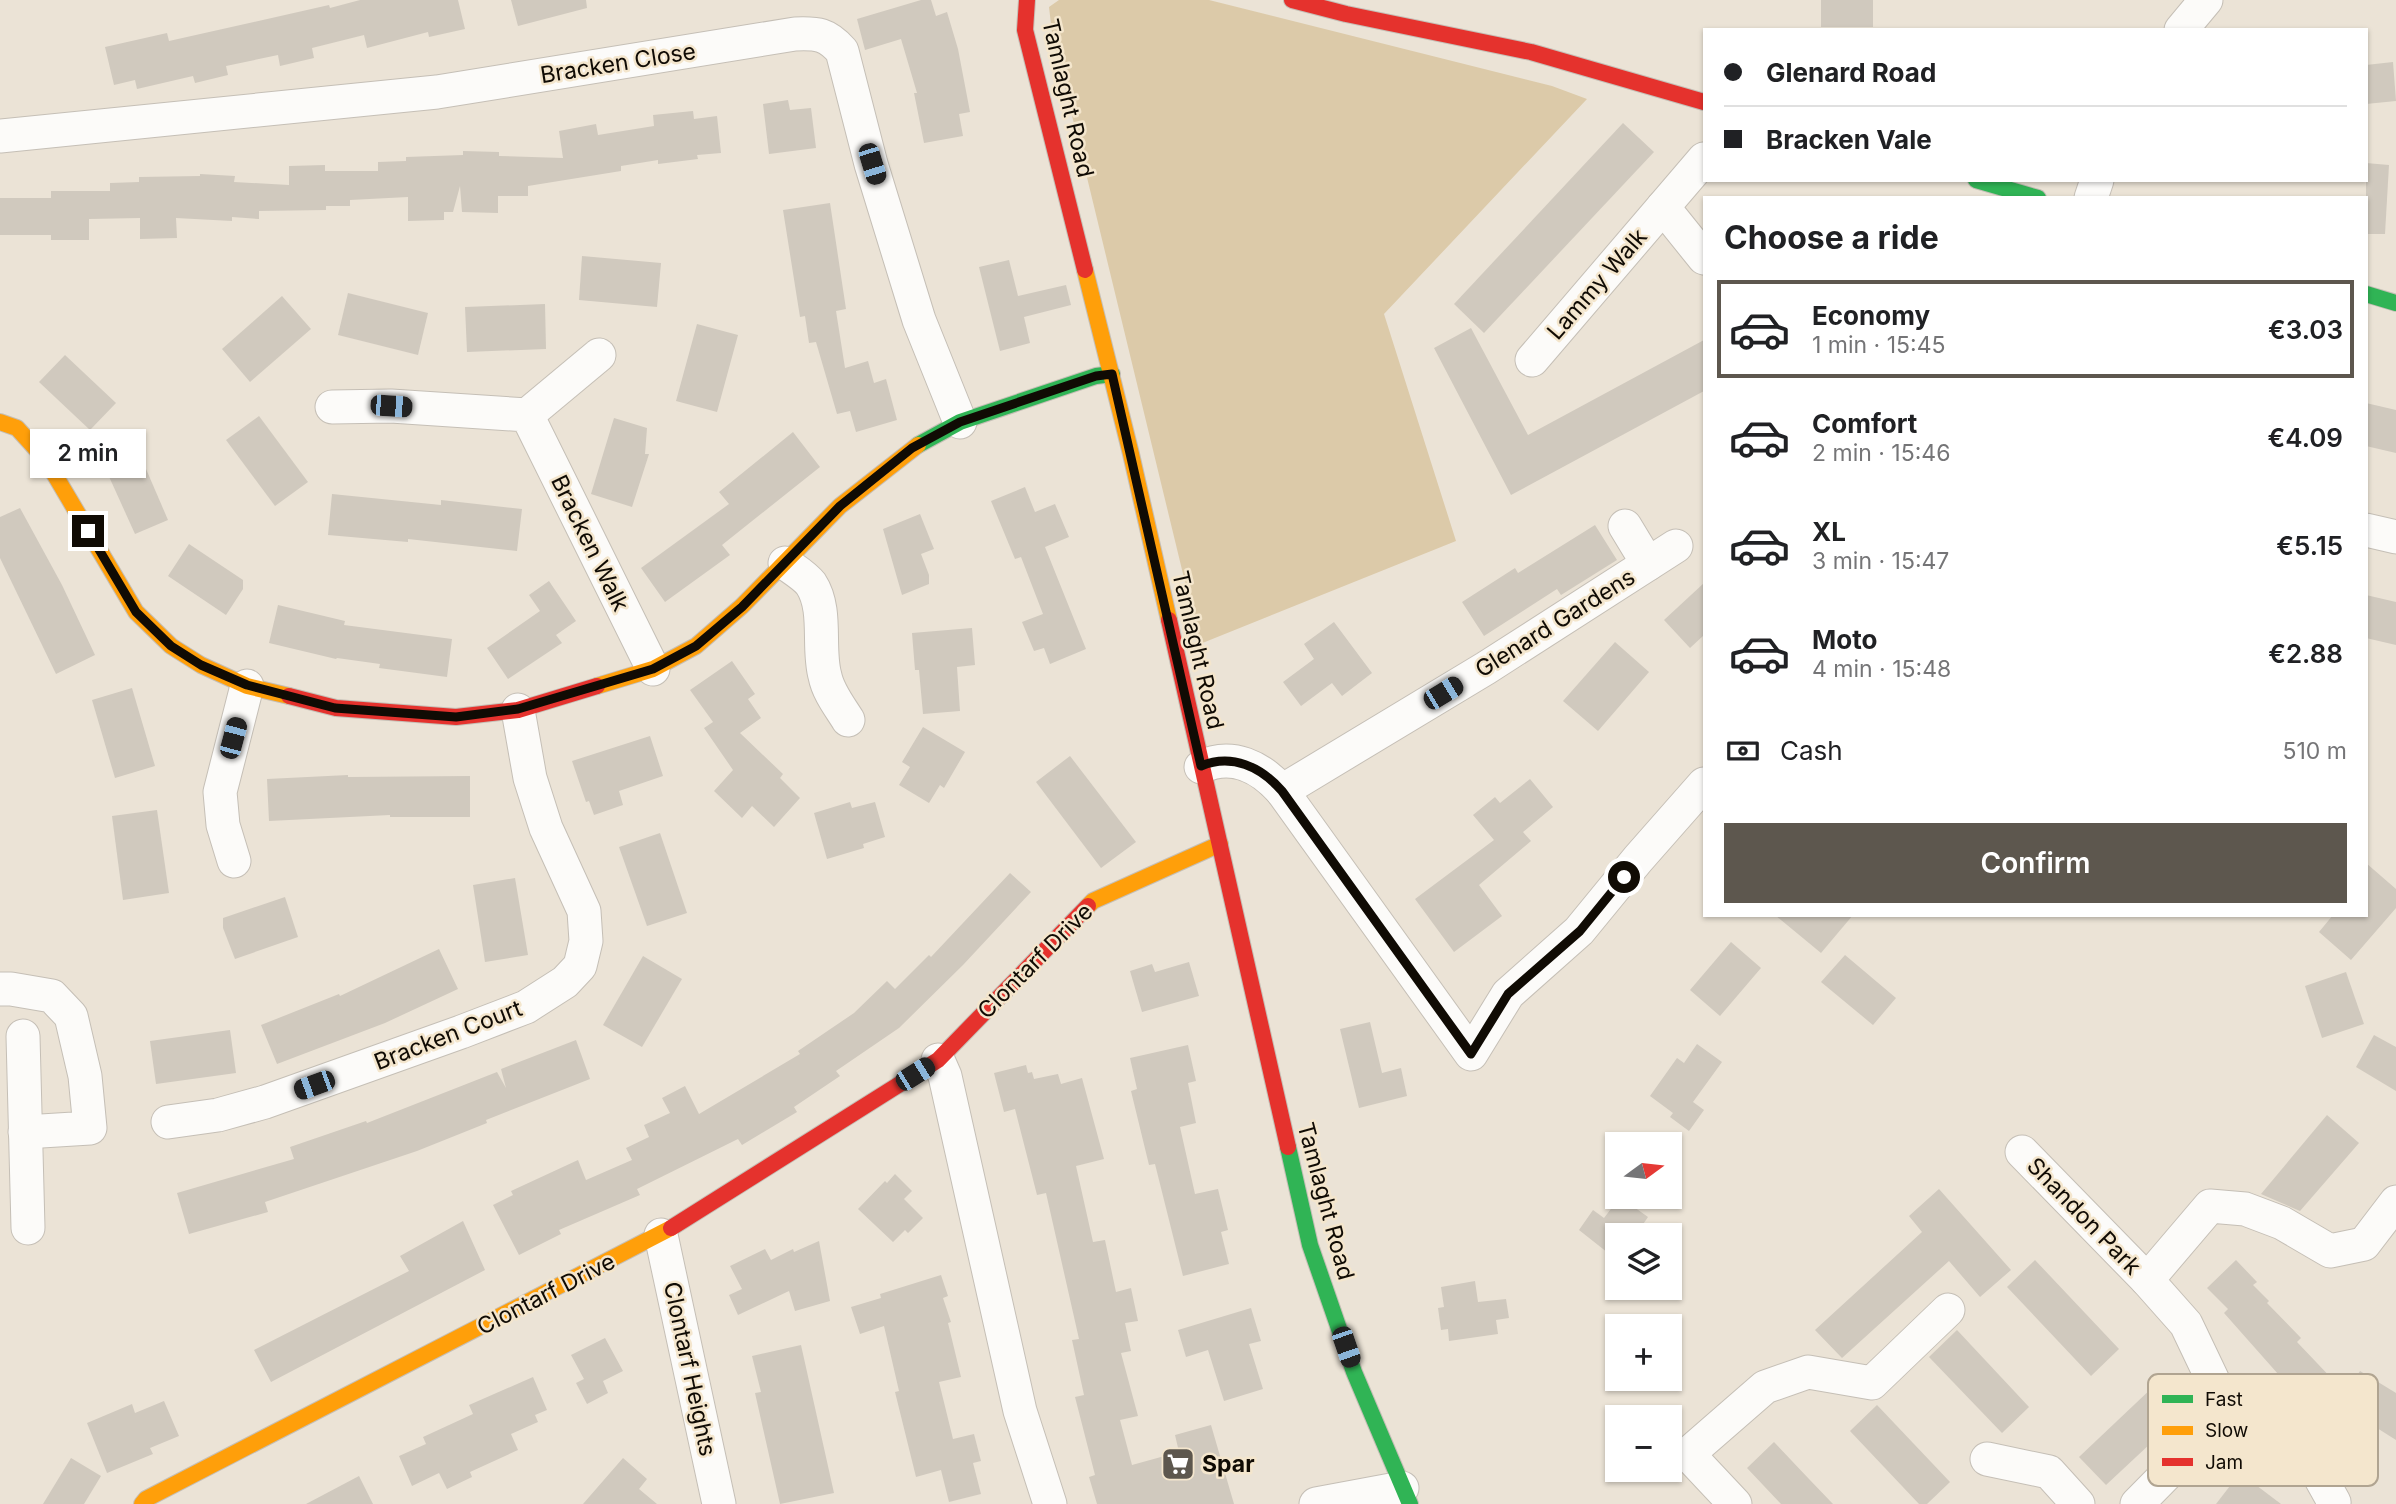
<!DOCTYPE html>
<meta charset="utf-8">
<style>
:root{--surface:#fff;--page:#f6f6f6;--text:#202124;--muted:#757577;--line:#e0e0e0;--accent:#5d574e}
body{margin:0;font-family:Inter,sans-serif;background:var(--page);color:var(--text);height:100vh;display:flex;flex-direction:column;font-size:26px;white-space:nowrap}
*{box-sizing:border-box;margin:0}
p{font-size:23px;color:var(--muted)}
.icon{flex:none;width:38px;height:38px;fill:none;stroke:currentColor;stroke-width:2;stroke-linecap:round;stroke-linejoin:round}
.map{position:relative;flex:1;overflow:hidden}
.details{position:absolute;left:1703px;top:196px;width:665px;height:721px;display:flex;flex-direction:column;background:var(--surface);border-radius:0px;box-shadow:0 2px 5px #0004}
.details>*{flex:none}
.banner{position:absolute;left:1703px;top:28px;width:665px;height:154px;border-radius:0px;box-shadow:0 2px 5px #0004;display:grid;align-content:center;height:154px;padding:0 21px;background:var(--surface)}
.needle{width:46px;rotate:75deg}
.buttons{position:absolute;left:1605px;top:1132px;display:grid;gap:14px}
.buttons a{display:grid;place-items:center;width:77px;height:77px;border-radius:0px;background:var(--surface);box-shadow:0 2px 5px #0004;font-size:35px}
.end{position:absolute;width:32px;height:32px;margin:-16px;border:9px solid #100b04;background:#fff;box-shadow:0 0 0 4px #fff}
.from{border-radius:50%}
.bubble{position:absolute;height:49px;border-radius:0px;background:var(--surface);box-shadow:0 2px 5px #0004;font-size:23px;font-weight:600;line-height:49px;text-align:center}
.car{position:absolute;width:21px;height:42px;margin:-21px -10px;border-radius:9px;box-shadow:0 0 5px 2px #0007;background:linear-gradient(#222 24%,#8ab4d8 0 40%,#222 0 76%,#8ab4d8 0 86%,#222 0)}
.banner b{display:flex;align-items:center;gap:24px;height:66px;font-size:26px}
.banner b+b{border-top:2px solid var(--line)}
.banner i{width:18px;height:18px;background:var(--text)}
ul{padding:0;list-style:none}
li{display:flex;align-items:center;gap:21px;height:98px;margin:0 14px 10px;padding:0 7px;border:4px solid transparent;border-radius:0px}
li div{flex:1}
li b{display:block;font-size:26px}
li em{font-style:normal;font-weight:600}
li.selected{border-color:var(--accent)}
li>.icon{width:63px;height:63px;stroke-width:1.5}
h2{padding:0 21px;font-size:32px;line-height:84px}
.pay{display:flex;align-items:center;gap:18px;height:77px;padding:0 21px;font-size:26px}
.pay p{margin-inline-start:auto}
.primary-button{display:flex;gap:14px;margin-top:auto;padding:14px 21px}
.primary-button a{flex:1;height:80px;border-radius:0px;background:var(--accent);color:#fff;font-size:28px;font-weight:600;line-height:80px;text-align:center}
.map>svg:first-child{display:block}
.green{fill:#dccaa9}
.building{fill:#d0c9be}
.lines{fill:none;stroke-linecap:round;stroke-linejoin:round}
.street-casing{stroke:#c5bfb6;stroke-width:35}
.fast-casing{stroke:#c5bfb6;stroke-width:18}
.slow-casing{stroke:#c5bfb6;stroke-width:18}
.jam-casing{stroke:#c5bfb6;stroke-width:18}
.street{stroke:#fcfbf9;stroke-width:33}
.fast{stroke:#30b455;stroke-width:16}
.slow{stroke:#ff9f0a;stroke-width:16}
.jam{stroke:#e5322d;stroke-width:16}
.route{stroke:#100b04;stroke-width:9}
.labels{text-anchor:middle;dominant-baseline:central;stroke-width:5;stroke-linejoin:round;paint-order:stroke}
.street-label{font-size:23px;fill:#100b04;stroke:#f4e6cd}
.poi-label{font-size:23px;font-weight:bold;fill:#100b04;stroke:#f4e6cd;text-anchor:start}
.key{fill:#f4e6cd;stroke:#b0a491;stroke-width:2}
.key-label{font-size:19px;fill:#100b04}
</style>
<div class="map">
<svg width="2396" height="1504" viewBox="0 0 2396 1504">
<rect width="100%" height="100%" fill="#ebe3d6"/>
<!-- green -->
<path class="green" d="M1059 0H1209L1552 86 1587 99 1384 314 1456 541 1200 644 1052 33 1049 7Z"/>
<!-- building -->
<g class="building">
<path d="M360 0H458L465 29 429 37 428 32 367 48 364 35 312 48 314 58 280 66 278 55 226 66 228 75 195 83 193 76 137 89 135 80 114 85 105 47 167 33 169 41 329 5 330 8Z"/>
<path d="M511 0H586L587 8 518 26Z"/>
<path d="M921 0H931L936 16 947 12 958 49 970 112 959 114 963 136 924 143 914 93H917L901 39 865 50 857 19Z"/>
<rect x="1821" y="0" width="52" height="27"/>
<path d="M2393 62 2396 101 2366 104V65Z"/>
<path d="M788 100 790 110 811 108 816 148 769 154 763 104Z"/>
<path d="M693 111 694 119 717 116 721 153 697 155 698 159 658 164V160L621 166V171L528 186V196H498V213L462 212 460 186 453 212H444V220L408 221V197L350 200V206H326V210L259 211V219L232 217V221L176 218 177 238 140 239V218L89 219V240H51V235H0V198H51V191H110V183L139 182V177L200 176V174L235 176 234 182 289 185V166L325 165V171H378V162L406 161V157L463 155V151L499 152V156L563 158 559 131 596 124 598 135 654 126 653 115Z"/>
<path d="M1623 123 1654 152 1484 333 1454 304Z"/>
<path d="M2366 163 2389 165 2385 234H2366Z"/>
<path d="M830 203 846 309 836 311 845 368 868 361 874 383 886 379 897 420 856 432 850 411 837 414 816 342 809 343 805 316 800 317 783 210Z"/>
<path d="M582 256 661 263 657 307 579 300Z"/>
<path d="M1009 260 1018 296 1066 285 1071 305 1024 317 1030 343 1000 351 979 267Z"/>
<path d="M348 293 428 313 418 355 338 335Z"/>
<path d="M282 296 311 329 250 382 222 349Z"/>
<path d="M545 304 546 349 467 352 465 307Z"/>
<path d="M697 324 738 335 717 412 676 401Z"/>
<path d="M1471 328 1528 435 1704 340V391L1511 495 1434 348Z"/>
<path d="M65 355 116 403 90 430 39 382Z"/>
<path d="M2366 403 2396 410V453L2366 446Z"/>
<path d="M259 416 308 482 275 506 226 440Z"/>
<path d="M614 418 647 428 645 454H649L632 507 591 494Z"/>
<path d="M793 432 820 467 722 545 730 555 665 602 641 568 729 504 719 492Z"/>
<path d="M140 455 168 520 135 534 106 470Z"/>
<path d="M1025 487 1035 512 1055 504 1069 537 1045 547 1086 649 1050 664 1044 648 1034 651 1022 622 1043 614 1021 557 1015 559 991 501Z"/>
<path d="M332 494 441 505V500L522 509 517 551 408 539V542L328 535Z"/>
<path d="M20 508 62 585 95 655 56 674 0 558V517Z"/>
<path d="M920 514 934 549 921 554 929 575V584L902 595 883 529Z"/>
<path d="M1595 525 1617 560 1561 595 1557 589 1484 636 1462 602 1515 568 1518 573Z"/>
<path d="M189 544 243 580V589L226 615 168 576Z"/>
<path d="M549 581 576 621 556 635 562 643 508 679 487 648 540 611 529 595Z"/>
<path d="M1704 583V635L1690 648 1664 620Z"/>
<path d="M2366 595 2396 602V645L2366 638Z"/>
<path d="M278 605 345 621 344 625 452 639 447 677 379 668 380 664 337 658 336 659 269 643Z"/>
<path d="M1334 622 1372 673 1342 696 1332 683 1301 706 1283 682 1314 659 1304 644Z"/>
<path d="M972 628 975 665 957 667 960 711 923 714 919 670H915L912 633Z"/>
<path d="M1615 642 1649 672 1598 731 1563 701Z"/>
<path d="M732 661 755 694 748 699 761 718 740 733 783 774 780 778 800 798 774 827 752 806 742 818 714 791 733 770 704 728 713 722 690 690Z"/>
<path d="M132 688 155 766 115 778 92 700Z"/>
<path d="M923 727 965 752 944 788 940 785 929 803 899 785 910 767 902 762Z"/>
<path d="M650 736 663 776 619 791 623 805 594 815 589 801 586 802 572 761Z"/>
<path d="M1070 756 1136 842 1101 868 1036 782Z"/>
<path d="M348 775V777L470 776V817H390V815L269 821 267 779Z"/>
<path d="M1530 779 1553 807 1523 832 1531 841 1479 885 1502 916 1454 952 1415 899 1494 840 1473 815 1495 797 1500 803Z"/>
<path d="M850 802 852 808 875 802 885 837 863 844 864 848 827 859 814 813Z"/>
<path d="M157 810 169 893 123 900 112 816Z"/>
<path d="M660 833 687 913 647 926 619 847Z"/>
<path d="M2366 863 2396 889V908L2351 960 2319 932 2333 915H2366Z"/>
<path d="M1010 873 1031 892 963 965 899 1028 836 1071 840 1076 794 1107 797 1112 742 1145 738 1139 637 1189 640 1195 559 1230 561 1234 519 1255 493 1205 513 1195 511 1191 578 1160 586 1180 632 1160 626 1148 649 1137 644 1125 670 1113 662 1098 685 1086 699 1114 800 1054 798 1051 854 1013 887 981 895 989 929 955 931 957Z"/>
<path d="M515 878 528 955 485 962 473 885Z"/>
<path d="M285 897 298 937 235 959 223 928V918Z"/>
<path d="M1775 915H1853L1821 953Z"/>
<path d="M1731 942 1761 968 1720 1016 1690 990Z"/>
<path d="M439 949 458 989 385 1023 277 1064 261 1025 339 994 340 996Z"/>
<path d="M1845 955 1896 998 1873 1025 1821 982Z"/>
<path d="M643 956 682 979 642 1047 603 1025Z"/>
<path d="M1189 962 1199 996 1142 1012 1130 971 1152 964 1155 972Z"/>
<path d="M2346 972 2364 1024 2322 1038 2305 986Z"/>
<path d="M1370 1022 1382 1073 1401 1068 1407 1096 1359 1108 1340 1029Z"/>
<path d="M230 1030 236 1073 156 1084 150 1041Z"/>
<path d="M2374 1035 2396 1047V1091L2356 1067Z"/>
<path d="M576 1040 590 1079 486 1120 487 1123 417 1151 265 1202 268 1212 189 1234 177 1193 294 1159 290 1147 366 1121 367 1123 497 1072 506 1088 501 1069Z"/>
<path d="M1697 1044 1722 1062 1693 1102 1704 1110 1689 1131 1670 1117 1673 1113 1650 1096 1677 1058 1684 1063Z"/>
<path d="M1188 1045 1196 1081 1188 1083 1196 1123 1180 1127 1195 1194 1218 1189 1228 1230 1221 1232 1229 1264 1183 1276 1155 1164 1149 1165 1131 1091 1137 1089 1130 1058Z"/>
<path d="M1026 1065 1028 1073 1032 1072 1034 1079 1058 1074 1061 1084 1082 1078 1104 1159 1076 1166 1093 1242 1105 1240 1116 1292 1131 1288 1138 1321 1125 1323 1131 1351 1121 1353 1138 1416 1120 1420 1132 1465 1179 1452 1175 1435 1211 1425 1234 1504H1097L1089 1477 1095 1475 1075 1397 1084 1395 1072 1340 1079 1339 1046 1193 1037 1195 1015 1109 1004 1112 994 1073Z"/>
<path d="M2327 1115 2359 1143 2300 1211 2261 1194Z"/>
<path d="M895 1174 912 1191 904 1199 923 1218 908 1233 905 1230 893 1242 858 1209 885 1181 887 1183Z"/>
<path d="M1939 1189 2011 1270 1980 1297 1949 1261 1842 1358 1815 1330 1922 1232 1909 1216Z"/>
<path d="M1620 1197 1648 1217 1635 1236H1617V1260L1579 1230 1593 1210 1604 1218Z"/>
<path d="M463 1221 485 1270 271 1382 254 1350 409 1271 400 1256Z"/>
<path d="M819 1241 830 1301 795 1311 789 1291 738 1315 729 1295 742 1289 730 1266 765 1249 771 1260 793 1249 794 1252Z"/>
<path d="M2035 1260 2119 1349 2091 1376 2007 1287Z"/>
<path d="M2236 1260 2257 1282 2253 1285 2269 1301 2267 1303 2301 1338 2297 1342 2336 1383 2309 1409 2224 1313 2228 1309 2207 1288Z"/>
<path d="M941 1275 948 1296 943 1298 951 1322 948 1323 961 1377 939 1382 953 1439 974 1434 981 1461 973 1463 981 1494 949 1502 941 1470 916 1477 895 1392 899 1391 884 1326 860 1334 851 1307 881 1298 880 1294Z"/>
<path d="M1475 1281 1478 1302 1506 1299 1509 1318 1496 1320 1498 1334 1449 1341 1448 1329 1441 1330 1438 1308 1444 1307 1441 1287Z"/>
<path d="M1251 1308 1261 1341 1249 1344 1263 1389 1224 1401 1208 1350 1186 1357 1178 1330Z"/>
<path d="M1957 1330 2029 1407 2002 1433 1929 1357Z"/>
<path d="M605 1338 623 1371 603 1381 608 1393 587 1404 576 1383 584 1379 571 1355Z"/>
<path d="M801 1345 834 1493 780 1504 755 1393 761 1392 752 1356Z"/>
<path d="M2360 1371 2396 1393V1440L2339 1404Z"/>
<path d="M533 1377 547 1410 535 1415 538 1422 511 1434 518 1450 470 1472 472 1477 447 1489 439 1473 412 1486 399 1456 426 1444 423 1437 473 1414 469 1405Z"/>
<path d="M2154 1386 2181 1415 2106 1485 2079 1457Z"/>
<path d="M164 1401 179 1436 150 1448 153 1454 107 1473 87 1423 132 1404 135 1413Z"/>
<path d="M1877 1405 1950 1482 1927 1504H1919L1850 1431Z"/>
<path d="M1774 1442 1809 1479 1833 1504H1781L1747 1468Z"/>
<path d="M71 1458 101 1476 84 1504H43Z"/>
<path d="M623 1458 647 1479 639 1489 657 1504H583Z"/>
<path d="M2240 1473 2281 1504H2216Z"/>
<path d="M359 1476 373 1504H306Z"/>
</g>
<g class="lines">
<defs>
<g id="street">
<path d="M2181 30 2206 0"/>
<path d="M0 136 437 92 795 34C818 33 827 34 842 51L871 164 919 320 960 422"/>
<path d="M2091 198 2097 180"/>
<path d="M1663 207 1704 258"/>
<path d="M1532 360 1704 159"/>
<path d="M332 407 391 406 527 415 653 669"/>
<path d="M527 415 599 355"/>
<path d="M1625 526 1648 564"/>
<path d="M2366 530 2396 537"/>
<path d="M785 563C793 569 805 576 811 584 828 610 817 648 825 676 828 692 840 707 848 720"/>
<path d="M1201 767C1232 752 1261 767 1282 791L1471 1054 1508 994 1579 931 1638 859 1704 784"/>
<path d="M1282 791 1486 668 1676 546"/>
<path d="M234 861 223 825 220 792 247 686"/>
<path d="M0 989H11L52 996 71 1016 85 1076 90 1128 25 1132"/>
<path d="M23 1036 28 1228"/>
<path d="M938 1060 945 1076 1020 1411 1050 1504"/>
<path d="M168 1122 218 1115 265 1102 461 1032 526 1007 565 982 580 966 586 941 584 911 546 828 530 778 518 710"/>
<path d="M2022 1152 2147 1280 2186 1324 2217 1389 2216 1424 2137 1504"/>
<path d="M661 1235 719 1504"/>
<path d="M2147 1280 2210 1206 2245 1209 2282 1223 2330 1251 2364 1244 2396 1202"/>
<path d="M2216 1424 2306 1452 2334 1502 2333 1504"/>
<path d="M1987 1459 2049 1472 2078 1504"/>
<path d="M1316 1504 1402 1488"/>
<path d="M1735 1504 1688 1454 1765 1387 1808 1372 1872 1383 1948 1310"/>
</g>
<g id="fast">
<path d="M1976 180 2038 198"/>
<path d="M2366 294 2396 303"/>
<path d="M918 445 960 422 1096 376 1112 374"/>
<path d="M1288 1147 1310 1245 1354 1372 1410 1504"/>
</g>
<g id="slow">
<path d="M1085 270 1131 454 1169 620"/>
<path d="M0 422 17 428 46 460 136 612 171 646 201 665 247 686 289 696"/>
<path d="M597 686 653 669 696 646 742 606 840 506 918 445"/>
<path d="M1088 906 1093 901 1220 844"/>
<path d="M142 1504 146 1499 671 1228"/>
</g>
<g id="jam">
<path d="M1027 0 1025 30 1085 270"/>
<path d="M1292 0 1346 14 1531 52 1704 102"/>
<path d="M1169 620 1288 1147"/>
<path d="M289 696 336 708 456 717 518 710 597 686"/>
<path d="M671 1228 938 1060 1088 906"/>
</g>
</defs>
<!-- street casing -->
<use href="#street" class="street-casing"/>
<!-- fast casing -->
<use href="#fast" class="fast-casing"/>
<!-- slow casing -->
<use href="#slow" class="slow-casing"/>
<!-- jam casing -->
<use href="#jam" class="jam-casing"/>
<!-- street -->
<use href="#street" class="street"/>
<!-- fast -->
<use href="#fast" class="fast"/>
<!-- slow -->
<use href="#slow" class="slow"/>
<!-- jam -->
<use href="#jam" class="jam"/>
</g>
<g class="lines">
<!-- route -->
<path class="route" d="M88 531 136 612 171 646 201 665 247 685 335 708 456 717 518 709 653 669 696 646 742 607 840 506 912 448 960 422 1096 376 1112 374 1201 766C1232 753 1261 767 1282 791L1471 1054 1508 994 1580 931 1624 877"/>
</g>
<!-- icons -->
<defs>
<symbol id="supermarket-square" viewBox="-11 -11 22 22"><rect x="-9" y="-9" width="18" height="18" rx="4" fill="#5d574e" stroke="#f4e6cd"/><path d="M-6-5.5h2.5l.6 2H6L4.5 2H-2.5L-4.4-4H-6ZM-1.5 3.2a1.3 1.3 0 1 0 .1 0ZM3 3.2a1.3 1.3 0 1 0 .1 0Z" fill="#fff"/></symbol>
</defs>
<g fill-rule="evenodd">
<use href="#supermarket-square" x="1159" y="1445" width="38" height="38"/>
</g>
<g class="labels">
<!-- street labels -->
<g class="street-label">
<text transform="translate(618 63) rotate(-9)">Bracken Close</text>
<text transform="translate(1068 98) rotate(77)">Tamlaght Road</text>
<text transform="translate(1597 284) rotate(-49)">Lammy Walk</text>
<text transform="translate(590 543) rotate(64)">Bracken Walk</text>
<text transform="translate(1555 623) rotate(-32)">Glenard Gardens</text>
<text transform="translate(1198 650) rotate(77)">Tamlaght Road</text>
<text transform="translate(1035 961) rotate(-45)">Clontarf Drive</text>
<text transform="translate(448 1035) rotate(-21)">Bracken Court</text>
<text transform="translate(1326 1201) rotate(75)">Tamlaght Road</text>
<text transform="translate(2084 1216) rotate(46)">Shandon Park</text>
<text transform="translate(546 1294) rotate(-27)">Clontarf Drive</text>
<text transform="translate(690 1369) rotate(78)">Clontarf Heights</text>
</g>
<!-- poi labels -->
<g class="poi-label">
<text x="1202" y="1464">Spar</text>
</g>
</g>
<!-- legend -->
<rect x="2148" y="1374" width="230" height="112" rx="10" class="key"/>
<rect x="2162" y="1395" width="31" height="8" fill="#30b455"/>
<rect x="2162" y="1426" width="31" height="9" fill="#ff9f0a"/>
<rect x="2162" y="1458" width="31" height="8" fill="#e5322d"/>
<g class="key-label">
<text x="2205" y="1406">Fast</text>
<text x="2205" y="1437">Slow</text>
<text x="2205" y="1469">Jam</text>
</g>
</svg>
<div class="buttons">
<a><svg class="needle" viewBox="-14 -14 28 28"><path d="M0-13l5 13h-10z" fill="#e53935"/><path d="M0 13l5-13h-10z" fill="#757577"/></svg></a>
<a><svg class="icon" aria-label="layers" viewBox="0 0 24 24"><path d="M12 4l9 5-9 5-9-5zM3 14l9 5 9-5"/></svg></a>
<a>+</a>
<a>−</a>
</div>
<i class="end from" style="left:1624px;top:877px"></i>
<i class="end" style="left:88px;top:531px"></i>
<div class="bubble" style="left:30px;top:429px;width:116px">2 min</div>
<i class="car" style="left:872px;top:164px;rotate:163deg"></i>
<i class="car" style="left:391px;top:406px;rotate:94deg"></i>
<i class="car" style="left:1443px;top:693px;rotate:59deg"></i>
<i class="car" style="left:233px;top:738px;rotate:15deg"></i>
<i class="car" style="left:915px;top:1074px;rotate:58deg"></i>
<i class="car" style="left:314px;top:1085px;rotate:250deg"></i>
<i class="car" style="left:1346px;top:1347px;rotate:161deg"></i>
<div class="banner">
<b><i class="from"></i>Glenard Road</b>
<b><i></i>Bracken Vale</b>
</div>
<section class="details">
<h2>Choose a ride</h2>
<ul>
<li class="selected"><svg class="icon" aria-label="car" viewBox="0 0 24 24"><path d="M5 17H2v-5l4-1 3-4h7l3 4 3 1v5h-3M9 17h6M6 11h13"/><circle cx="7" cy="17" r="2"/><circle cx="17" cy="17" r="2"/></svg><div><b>Economy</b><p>1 min · 15:45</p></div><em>€3.03</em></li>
<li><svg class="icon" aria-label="car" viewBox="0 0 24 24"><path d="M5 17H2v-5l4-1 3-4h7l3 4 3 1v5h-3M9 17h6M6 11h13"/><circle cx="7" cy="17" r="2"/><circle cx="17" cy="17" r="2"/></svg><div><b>Comfort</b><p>2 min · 15:46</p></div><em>€4.09</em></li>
<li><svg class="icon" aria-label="car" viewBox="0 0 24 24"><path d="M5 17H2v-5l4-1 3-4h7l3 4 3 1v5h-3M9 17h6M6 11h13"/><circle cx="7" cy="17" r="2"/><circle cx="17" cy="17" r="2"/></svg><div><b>XL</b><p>3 min · 15:47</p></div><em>€5.15</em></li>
<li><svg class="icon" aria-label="car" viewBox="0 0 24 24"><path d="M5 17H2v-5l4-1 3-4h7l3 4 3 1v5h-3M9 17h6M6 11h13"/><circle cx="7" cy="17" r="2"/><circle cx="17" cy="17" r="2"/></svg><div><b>Moto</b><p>4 min · 15:48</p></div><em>€2.88</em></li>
</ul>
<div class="pay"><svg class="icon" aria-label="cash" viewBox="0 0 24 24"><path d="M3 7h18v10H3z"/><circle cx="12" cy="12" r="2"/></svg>Cash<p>510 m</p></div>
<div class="primary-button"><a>Confirm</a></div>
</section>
</div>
